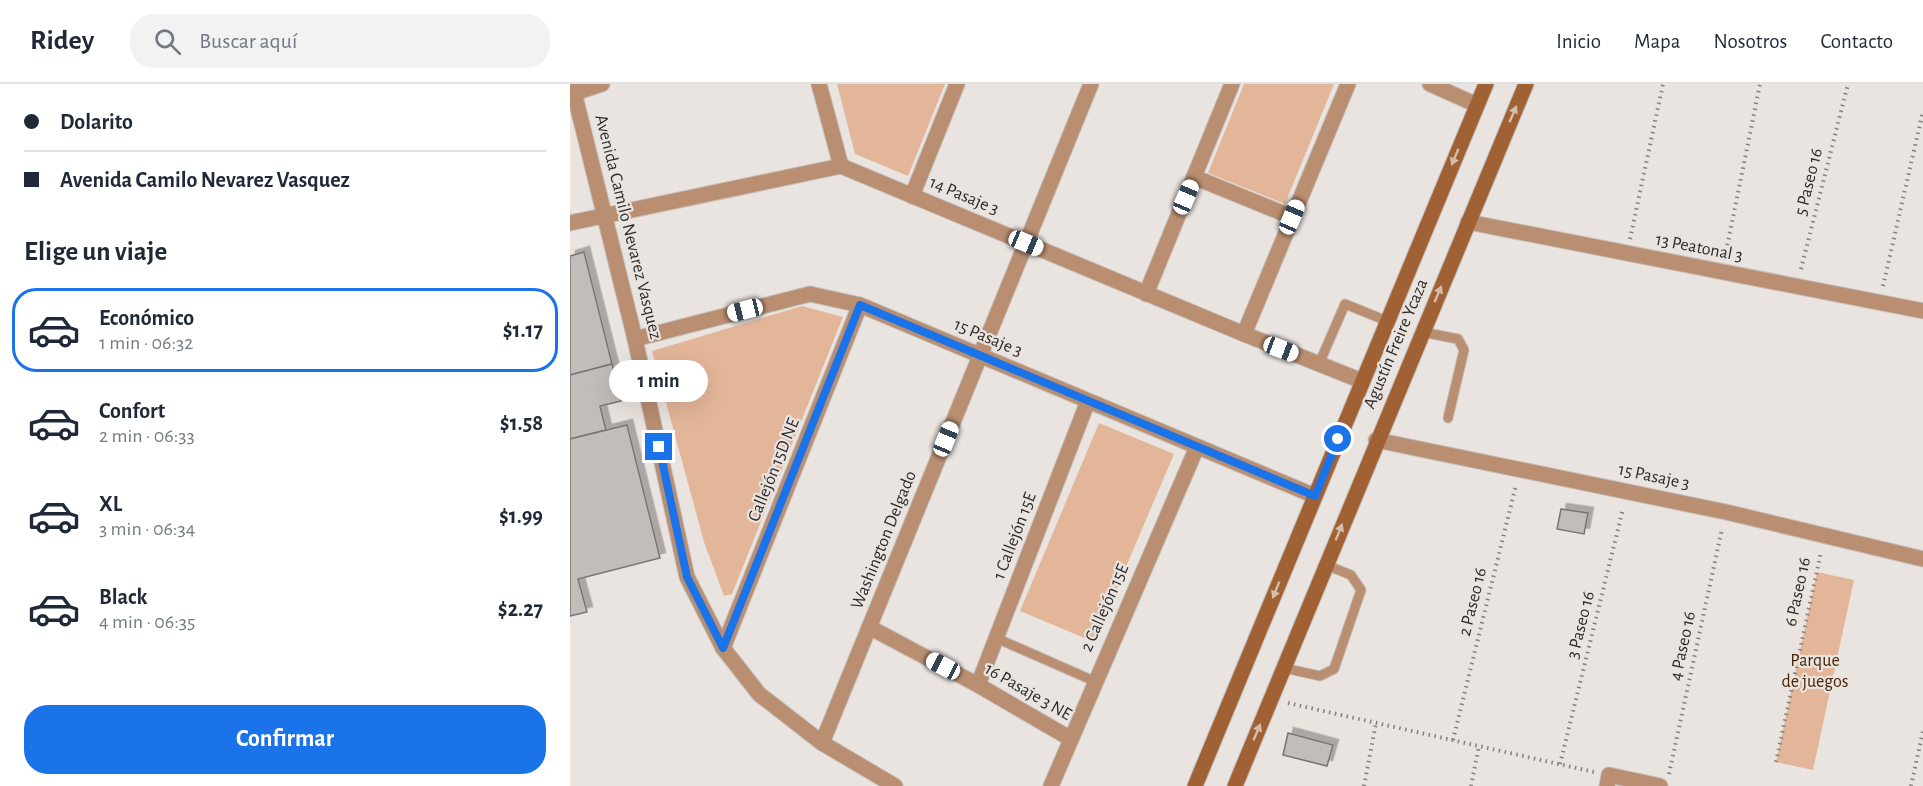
<!DOCTYPE html>
<html lang="es">
<meta charset="utf-8">
<style>
:root{--surface:#fff;--page:#f2f2f3;--text:#1f2937;--muted:#747a83;--line:#e0e1e3;--accent:#1a73e8}
body{margin:0;font-family:"Alegreya Sans",sans-serif;background:var(--page);color:var(--text);height:100vh;display:flex;flex-direction:column;font-size:22px;white-space:nowrap}
*{box-sizing:border-box;margin:0}
p{font-size:20px;color:var(--muted)}
.icon{flex:none;width:33px;height:33px;fill:none;stroke:currentColor;stroke-width:2;stroke-linecap:round;stroke-linejoin:round}
.map{position:relative;flex:1;overflow:hidden}
.sheet{display:flex;flex-direction:column;background:var(--surface);width:570px}
.sheet>*{flex:none}
.top-card{display:grid;align-content:center;height:132px;padding:0 24px;background:var(--surface)}
.end{position:absolute;width:27px;height:27px;margin:-14px;border:8px solid #1a73e8;background:#fff;box-shadow:0 0 0 3px #fff}
.from{border-radius:50%}
.bubble{position:absolute;height:42px;border-radius:21px;background:var(--surface);box-shadow:0 6px 24px #0002;font-size:20px;font-weight:700;line-height:42px;text-align:center}
.car{position:absolute;width:18px;height:36px;margin:-18px -9px;border-radius:8px;box-shadow:0 0 4px 2px #0007;background:linear-gradient(#fff 24%,#345 0 40%,#fff 0 76%,#345 0 86%,#fff 0)}
.top-card b{display:flex;align-items:center;gap:21px;height:57px;font-size:22px}
.top-card b+b{border-top:2px solid var(--line)}
.top-card i{width:15px;height:15px;background:var(--text)}
ul{padding:0;list-style:none}
li{display:flex;align-items:center;gap:18px;height:84px;margin:0 12px 9px;padding:0 12px;border:3px solid transparent;border-radius:24px}
li div{flex:1}
li b{display:block;font-size:22px}
li em{font-style:normal;font-weight:700}
li.on{border-color:var(--accent)}
li>.icon{width:54px;height:54px;stroke-width:1.5}
h2{padding:0 24px;font-size:27px;line-height:72px}
.cta{display:flex;gap:12px;margin-top:auto;padding:12px 24px}
.cta a{flex:1;height:69px;border-radius:24px;background:var(--accent);color:#fff;font-size:24px;font-weight:700;line-height:69px;text-align:center}
header{display:flex;align-items:center;gap:36px;box-sizing:border-box;height:84px;padding:0 30px;background:var(--surface);border-bottom:2px solid var(--line)}
header strong{font-size:28px}
nav{display:flex;gap:33px;margin-inline-start:auto;font-size:21px}
.search{width:420px;height:54px;background:var(--page);display:flex;align-items:center;gap:15px;box-sizing:border-box;padding:0 21px;border-radius:24px;color:var(--muted);font-size:22px}
main{display:flex;flex:1;min-height:0}
.map>svg:first-child{display:block}
.green{fill:#e4b699}
.building{fill:#c2bdb9;stroke:#7a7571;stroke-width:1.5;filter:url(#shadow)}
.lines{fill:none;stroke-linecap:round;stroke-linejoin:round}
.lane-casing{stroke:#c4bfbc;stroke-width:11}
.street-casing{stroke:#c4bfbc;stroke-width:17}
.secondary-casing{stroke:#c4bfbc;stroke-width:17}
.path{stroke:#84807e;stroke-width:4;stroke-dasharray:1.5 4.5;stroke-linecap:butt}
.lane{stroke:#b98e71;stroke-width:9}
.street{stroke:#b98e71;stroke-width:15}
.secondary{stroke:#a06235;stroke-width:15}
.oneway{fill:#d4bdad}
.route{stroke:#1a73e8;stroke-width:8}
.labels{text-anchor:middle;dominant-baseline:central;stroke-width:4.5;stroke-linejoin:round;paint-order:stroke}
.street-label{font-size:18px;fill:#2e2c2b;stroke:#eae4e0}
.park-label{font-size:18px;fill:#4a2405;stroke:#eae4e0}
</style>
<header>
<strong>Ridey</strong>
<div class="search"><svg class="icon" aria-label="search" viewBox="0 0 24 24"><circle cx="10" cy="10" r="6"/><path d="M15 15l6 6"/></svg>Buscar aquí</div>
<nav><a>Inicio</a><a>Mapa</a><a>Nosotros</a><a>Contacto</a></nav>
</header>
<main>
<section class="sheet">
<div class="top-card">
<b><i class="from"></i>Dolarito</b>
<b><i></i>Avenida Camilo Nevarez Vasquez</b>
</div>
<h2>Elige un viaje</h2>
<ul>
<li class="on"><svg class="icon" aria-label="car" viewBox="0 0 24 24"><path d="M5 17H2v-5l4-1 3-4h7l3 4 3 1v5h-3M9 17h6M6 11h13"/><circle cx="7" cy="17" r="2"/><circle cx="17" cy="17" r="2"/></svg><div><b>Económico</b><p>1 min · 06:32</p></div><em>$1.17</em></li>
<li><svg class="icon" aria-label="car" viewBox="0 0 24 24"><path d="M5 17H2v-5l4-1 3-4h7l3 4 3 1v5h-3M9 17h6M6 11h13"/><circle cx="7" cy="17" r="2"/><circle cx="17" cy="17" r="2"/></svg><div><b>Confort</b><p>2 min · 06:33</p></div><em>$1.58</em></li>
<li><svg class="icon" aria-label="car" viewBox="0 0 24 24"><path d="M5 17H2v-5l4-1 3-4h7l3 4 3 1v5h-3M9 17h6M6 11h13"/><circle cx="7" cy="17" r="2"/><circle cx="17" cy="17" r="2"/></svg><div><b>XL</b><p>3 min · 06:34</p></div><em>$1.99</em></li>
<li><svg class="icon" aria-label="car" viewBox="0 0 24 24"><path d="M5 17H2v-5l4-1 3-4h7l3 4 3 1v5h-3M9 17h6M6 11h13"/><circle cx="7" cy="17" r="2"/><circle cx="17" cy="17" r="2"/></svg><div><b>Black</b><p>4 min · 06:35</p></div><em>$2.27</em></li>
</ul>
<div class="cta"><a>Confirmar</a></div>
</section>
<div class="map">
<svg width="1353" height="702" viewBox="0 0 1353 702">
<defs>
<filter id="shadow"><feDropShadow dx="5.5" dy="-5.5" stdDeviation="0" flood-color="#0004"/></filter>
</defs>
<rect width="100%" height="100%" fill="#eae4e0"/>
<!-- green -->
<g class="green">
<path d="M267 0H375L338 92 285 70Z"/>
<path d="M674 0H764L715 120 638 89Z"/>
<path d="M232 222 273 233 162 510 154 512 134 458 82 267Z"/>
<path d="M529 339 604 370 524 558 450 527Z"/>
<path d="M1247 488 1284 496 1243 686 1206 678Z"/>
</g>
<!-- building -->
<g class="building">
<path d="M14 168 42 280 0 291V172Z"/>
<path d="M42 280 51 317 30 322 36 346 0 355V291Z"/>
<path d="M57 341 90 474 8 495 17 528 0 532V355Z"/>
<path d="M991 425 1018 429 1014 450 987 445Z"/>
<path d="M718 649 763 661 757 682 713 671Z"/>
</g>
<g class="lines">
<defs>
<g id="lane">
<path d="M852 248 888 255 894 266 878 334"/>
<path d="M749 280 775 220 817 237"/>
<path d="M426 554 524 597"/>
<path d="M714 584 750 592 764 585 791 506 781 491 756 481"/>
</g>
<g id="street">
<path d="M2 0 65 255 117 493 153 564 189 610 252 659 325 702"/>
<path d="M249 0 271 82"/>
<path d="M860 0 907 21"/>
<path d="M5 9 32 0"/>
<path d="M624 93 722 133"/>
<path d="M342 112 387 0"/>
<path d="M898 138 1353 227"/>
<path d="M0 139 271 82 674 250 792 297"/>
<path d="M576 210 662 0"/>
<path d="M674 250 778 0"/>
<path d="M65 255 240 210 290 221 745 412"/>
<path d="M806 356 1156 428 1353 475"/>
<path d="M299 543 408 601 501 655"/>
<path d="M153 564 290 221"/>
<path d="M408 601 518 317"/>
<path d="M252 659 521 0"/>
<path d="M481 702 627 363"/>
<path d="M1037 702 1039 691 1090 702"/>
</g>
<g id="secondary">
<path d="M625 702 916 0"/>
<path d="M665 702 956 0"/>
</g>
</defs>
<!-- lane casing -->
<use href="#lane" class="lane-casing"/>
<!-- street casing -->
<use href="#street" class="street-casing"/>
<!-- secondary casing -->
<use href="#secondary" class="secondary-casing"/>
<!-- path -->
<g class="path">
<path d="M1060 155 1093 0"/>
<path d="M1155 173 1190 0"/>
<path d="M1231 185 1278 0"/>
<path d="M1313 202 1353 27"/>
<path d="M718 619 1024 688"/>
<path d="M883 656 946 401"/>
<path d="M1206 678 1251 468"/>
<path d="M990 680 1053 425"/>
<path d="M1099 690 1152 445"/>
<path d="M794 702 806 639"/>
<path d="M901 702 909 662"/>
<path d="M1341 702 1353 647"/>
</g>
<!-- lane -->
<use href="#lane" class="lane"/>
<!-- street -->
<use href="#street" class="street"/>
<!-- secondary -->
<use href="#secondary" class="secondary"/>
</g>
<!-- one-way arrows -->
<defs><path id="oneway-solid" d="M-6-.8H1V-3.2L6.5 0L1 3.2V.8H-6Z" transform="scale(1.5)"/></defs>
<g class="oneway">
<use href="#oneway-solid" transform="translate(943 30) rotate(-67)"/>
<use href="#oneway-solid" transform="translate(885 73) rotate(113)"/>
<use href="#oneway-solid" transform="translate(868 210) rotate(-67)"/>
<use href="#oneway-solid" transform="translate(769 448) rotate(-68)"/>
<use href="#oneway-solid" transform="translate(706 506) rotate(112)"/>
<use href="#oneway-solid" transform="translate(687 648) rotate(-67)"/>
</g>
<g class="lines">
<!-- route -->
<path class="route" d="M89 363 117 493 153 564 290 221 745 412 768 355"/>
</g>
<g class="labels">
<!-- street labels -->
<g class="street-label">
<text transform="translate(1239 98) rotate(-76)">5 Paseo 16</text>
<text transform="translate(394 112) rotate(23)">14 Pasaje 3</text>
<text transform="translate(58 143) rotate(76)">Avenida Camilo Nevarez Vasquez</text>
<text transform="translate(1129 164) rotate(11)">13 Peatonal 3</text>
<text transform="translate(418 254) rotate(23)">15 Pasaje 3</text>
<text transform="translate(826 260) rotate(-67)">Agustín Freire Ycaza</text>
<text transform="translate(204 386) rotate(-68)">Callejón 15D NE</text>
<text transform="translate(1084 393) rotate(12)">15 Pasaje 3</text>
<text transform="translate(445 452) rotate(-69)">1 Callejón 15E</text>
<text transform="translate(314 456) rotate(-68)">Washington Delgado</text>
<text transform="translate(1228 508) rotate(-78)">6 Paseo 16</text>
<text transform="translate(903 518) rotate(-76)">2 Paseo 16</text>
<text transform="translate(535 524) rotate(-66)">2 Callejón 15E</text>
<text transform="translate(1011 541) rotate(-76)">3 Paseo 16</text>
<text transform="translate(1113 562) rotate(-78)">4 Paseo 16</text>
<text transform="translate(458 608) rotate(30)">16 Pasaje 3 NE</text>
</g>
<!-- park labels -->
<g class="park-label">
<text x="1245" y="577">Parque<tspan x="1245" dy="21">de juegos</tspan></text>
</g>
</g>
</svg>
<i class="end from" style="left:768px;top:355px"></i>
<i class="end" style="left:89px;top:363px"></i>
<div class="bubble" style="left:39px;top:276px;width:99px">1 min</div>
<i class="car" style="left:616px;top:113px;rotate:23deg"></i>
<i class="car" style="left:722px;top:133px;rotate:23deg"></i>
<i class="car" style="left:456px;top:159px;rotate:113deg"></i>
<i class="car" style="left:175px;top:226px;rotate:256deg"></i>
<i class="car" style="left:711px;top:265px;rotate:111deg"></i>
<i class="car" style="left:376px;top:355px;rotate:22deg"></i>
<i class="car" style="left:373px;top:582px;rotate:298deg"></i>
</div>
</main>
